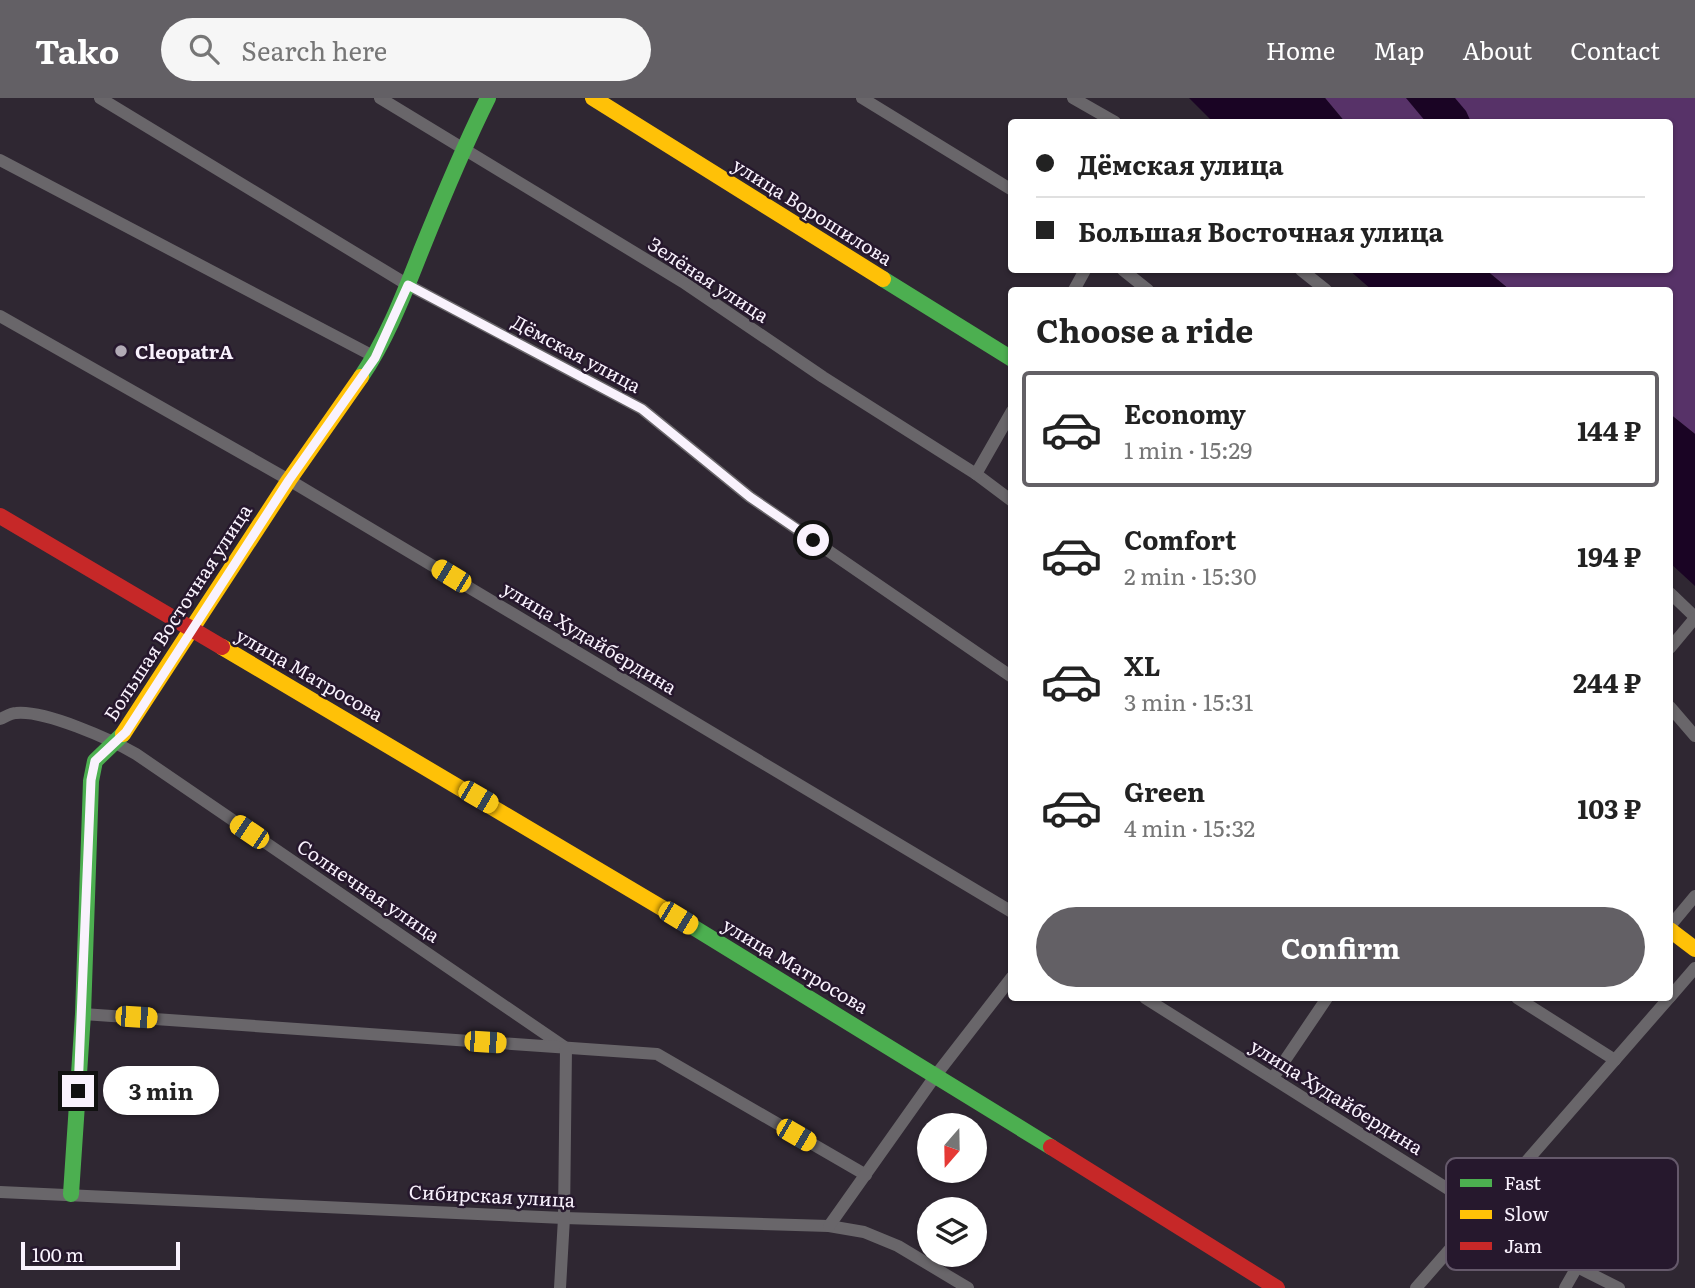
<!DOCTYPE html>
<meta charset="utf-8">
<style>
:root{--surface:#fff;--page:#f6f6f6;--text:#222;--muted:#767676;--line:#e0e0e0;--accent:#636065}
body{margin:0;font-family:Literata,serif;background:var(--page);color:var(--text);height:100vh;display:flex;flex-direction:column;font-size:26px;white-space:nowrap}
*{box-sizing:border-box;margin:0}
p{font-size:23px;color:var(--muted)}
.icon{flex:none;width:38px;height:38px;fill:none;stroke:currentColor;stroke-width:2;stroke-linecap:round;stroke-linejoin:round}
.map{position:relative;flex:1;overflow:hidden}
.details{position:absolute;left:1008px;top:189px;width:665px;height:714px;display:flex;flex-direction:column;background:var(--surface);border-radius:7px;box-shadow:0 2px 5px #0004}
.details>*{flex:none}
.hud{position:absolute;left:1008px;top:21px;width:665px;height:154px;border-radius:7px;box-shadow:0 2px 5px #0004;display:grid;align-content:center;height:154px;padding:0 28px;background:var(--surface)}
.needle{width:46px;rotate:200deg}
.fabs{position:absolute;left:917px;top:1015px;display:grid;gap:14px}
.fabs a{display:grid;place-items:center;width:70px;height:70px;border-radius:50%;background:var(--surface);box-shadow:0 2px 5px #0004;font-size:35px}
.scale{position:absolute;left:21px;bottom:18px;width:159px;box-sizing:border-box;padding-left:7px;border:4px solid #f9f2fd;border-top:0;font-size:19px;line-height:24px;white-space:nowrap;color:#f9f2fd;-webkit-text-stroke:5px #26182d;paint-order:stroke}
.end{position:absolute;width:32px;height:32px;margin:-16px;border:9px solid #f9f2fd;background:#111;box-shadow:0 0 0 4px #111}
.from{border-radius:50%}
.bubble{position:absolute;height:49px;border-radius:24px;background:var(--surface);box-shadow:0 2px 5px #0004;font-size:23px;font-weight:700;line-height:49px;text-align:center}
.car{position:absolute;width:21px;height:42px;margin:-21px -10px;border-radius:9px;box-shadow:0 0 5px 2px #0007;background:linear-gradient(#f5c518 24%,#345 0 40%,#f5c518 0 76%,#345 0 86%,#f5c518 0)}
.hud b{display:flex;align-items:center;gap:24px;height:66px;font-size:26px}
.hud b+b{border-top:2px solid var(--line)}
.hud i{width:18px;height:18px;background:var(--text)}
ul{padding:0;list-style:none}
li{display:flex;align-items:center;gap:21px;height:116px;margin:0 14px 10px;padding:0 14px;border:4px solid transparent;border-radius:7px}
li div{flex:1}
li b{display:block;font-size:26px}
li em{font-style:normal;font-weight:700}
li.on{border-color:var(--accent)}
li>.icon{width:63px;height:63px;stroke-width:1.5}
h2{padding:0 28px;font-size:32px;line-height:84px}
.primary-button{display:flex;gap:14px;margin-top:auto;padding:14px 28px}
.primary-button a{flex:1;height:80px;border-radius:42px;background:var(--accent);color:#fff;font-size:28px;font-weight:700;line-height:80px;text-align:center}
header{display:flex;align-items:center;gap:42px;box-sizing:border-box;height:98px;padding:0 35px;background:var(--accent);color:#fff}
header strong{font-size:33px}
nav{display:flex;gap:38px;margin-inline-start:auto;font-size:24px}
.search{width:490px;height:63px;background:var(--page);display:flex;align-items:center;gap:18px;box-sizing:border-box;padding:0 24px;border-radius:38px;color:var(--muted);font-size:26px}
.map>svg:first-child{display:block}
.green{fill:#573268}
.water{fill:#1a0424}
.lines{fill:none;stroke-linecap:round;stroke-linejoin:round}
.street{stroke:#69666a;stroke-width:12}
.fast{stroke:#4caf50;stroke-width:16}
.slow{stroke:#ffc107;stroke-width:16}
.jam{stroke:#c62828;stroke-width:16}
.route{stroke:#f9f2fd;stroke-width:9}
.poi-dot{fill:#b2abb6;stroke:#26182d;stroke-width:2.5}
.labels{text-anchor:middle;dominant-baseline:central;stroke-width:5;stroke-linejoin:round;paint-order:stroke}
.street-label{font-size:19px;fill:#f9f2fd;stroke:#26182d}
.poi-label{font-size:19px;font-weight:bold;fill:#f9f2fd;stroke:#26182d;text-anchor:start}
.key{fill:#26182d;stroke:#65596b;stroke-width:2}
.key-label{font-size:19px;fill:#f9f2fd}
</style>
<header>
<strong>Tako</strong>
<div class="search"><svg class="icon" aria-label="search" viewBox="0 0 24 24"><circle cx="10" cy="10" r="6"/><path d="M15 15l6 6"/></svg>Search here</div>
<nav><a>Home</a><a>Map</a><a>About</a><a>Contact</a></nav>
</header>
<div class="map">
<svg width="1695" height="1190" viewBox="0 0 1695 1190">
<rect width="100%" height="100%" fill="#2f2732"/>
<!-- green -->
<path class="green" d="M1325 0H1695V336L1670 316V192H1510L1486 172H1670V24H1345Z"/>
<!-- water -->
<g class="water">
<path d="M1189 0H1325L1345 24H1213Z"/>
<path d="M1406 0H1455L1466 13 1471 24H1426Z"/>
<path d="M1349 172H1486L1510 192H1372Z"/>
<path d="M1670 316 1695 336V488L1670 465Z"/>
</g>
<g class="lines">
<!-- street -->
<g class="street">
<path d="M100 0 408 187 642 311 750 399 1012 579"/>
<path d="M380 0 683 184 823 279 976 376 1012 403"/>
<path d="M862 0 1012 92"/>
<path d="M1073 0 1115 24"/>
<path d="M0 62 375 259"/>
<path d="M1123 172 1148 192"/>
<path d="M1301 172 1326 192"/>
<path d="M1074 192 1085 172"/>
<path d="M0 218 289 382 1012 814"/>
<path d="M976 376 1012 313"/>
<path d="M1670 495 1695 519"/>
<path d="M1670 550 1695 520"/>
<path d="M1670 609 1695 638"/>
<path d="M0 621C5 619 11 615 16 615 45 612 110 641 136 656L566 950"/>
<path d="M1670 828 1695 798"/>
<path d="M1670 899 1695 870"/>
<path d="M1145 900 1483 1113 1577 1169 1619 1190"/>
<path d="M1517 900 1615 962"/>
<path d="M83 916 657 956 866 1077"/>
<path d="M1273 980 1327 900"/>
<path d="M0 1094 564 1120 829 1128 864 1134 898 1148 968 1190"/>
<path d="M829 1128 936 977 1012 879"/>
<path d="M560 1190 564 1120 566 950"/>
<path d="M1416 1190 1669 900"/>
<path d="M1565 1190 1577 1169"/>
</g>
<!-- fast -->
<g class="fast">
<path d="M883 181 1012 261"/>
<path d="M361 279C387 241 404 196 421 153 442 101 463 50 488 0"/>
<path d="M662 810 1051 1049"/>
<path d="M71 1096 83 916 91 683 95 663 123 636"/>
</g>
<!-- slow -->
<g class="slow">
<path d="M593 0 883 181"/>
<path d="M222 549 662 810"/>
<path d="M123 636 289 382 361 279"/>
<path d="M1670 832 1695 851"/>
</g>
<!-- jam -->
<g class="jam">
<path d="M0 418 222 549"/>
<path d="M1051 1049 1277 1190"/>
</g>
</g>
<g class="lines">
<!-- route -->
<path class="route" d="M78 993 91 682 95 663 126 634 289 382 375 260 408 187 642 311 750 399 813 442"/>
</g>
<!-- markers -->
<circle class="poi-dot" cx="121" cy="253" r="7"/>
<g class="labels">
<!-- street labels -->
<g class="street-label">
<text transform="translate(813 113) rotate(32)">улица Ворошилова</text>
<text transform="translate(709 181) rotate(33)">Зелёная улица</text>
<text transform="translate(577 255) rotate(28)">Дёмская улица</text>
<text transform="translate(177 514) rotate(-57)">Большая Восточная улица</text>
<text transform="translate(590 539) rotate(31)">улица Худайбердина</text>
<text transform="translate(310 576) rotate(30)">улица Матросова</text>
<text transform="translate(369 792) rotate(34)">Солнечная улица</text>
<text transform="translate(796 867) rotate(31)">улица Матросова</text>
<text transform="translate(1337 998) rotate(32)">улица Худайбердина</text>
<text transform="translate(492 1097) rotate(3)">Сибирская улица</text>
</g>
<!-- poi labels -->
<g class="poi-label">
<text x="135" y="253">CleopatrA</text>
</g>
</g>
<!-- legend -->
<rect x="1446" y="1060" width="232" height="112" rx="10" class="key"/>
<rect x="1460" y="1081" width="32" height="8" fill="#4caf50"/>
<rect x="1460" y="1112" width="32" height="9" fill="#ffc107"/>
<rect x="1460" y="1144" width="32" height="8" fill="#c62828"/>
<g class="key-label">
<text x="1504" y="1092">Fast</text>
<text x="1504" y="1123">Slow</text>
<text x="1504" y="1155">Jam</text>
</g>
</svg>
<div class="fabs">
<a><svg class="needle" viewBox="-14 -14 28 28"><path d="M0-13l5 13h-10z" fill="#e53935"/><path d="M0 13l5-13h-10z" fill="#767676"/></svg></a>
<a><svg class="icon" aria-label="layers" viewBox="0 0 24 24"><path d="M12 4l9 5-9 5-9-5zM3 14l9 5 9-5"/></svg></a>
</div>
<div class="scale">100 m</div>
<i class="end from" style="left:813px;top:442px"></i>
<i class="end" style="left:78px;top:993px"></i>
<div class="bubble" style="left:103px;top:968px;width:116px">3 min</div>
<i class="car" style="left:451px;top:478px;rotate:301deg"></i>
<i class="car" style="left:478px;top:699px;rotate:120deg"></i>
<i class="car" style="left:249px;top:734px;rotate:304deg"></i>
<i class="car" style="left:678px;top:820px;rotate:121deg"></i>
<i class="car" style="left:136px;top:919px;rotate:94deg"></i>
<i class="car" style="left:485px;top:944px;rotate:94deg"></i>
<i class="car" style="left:796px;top:1037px;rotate:120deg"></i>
<div class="hud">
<b><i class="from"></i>Дёмская улица</b>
<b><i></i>Большая Восточная улица</b>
</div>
<section class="details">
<h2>Choose a ride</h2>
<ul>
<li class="on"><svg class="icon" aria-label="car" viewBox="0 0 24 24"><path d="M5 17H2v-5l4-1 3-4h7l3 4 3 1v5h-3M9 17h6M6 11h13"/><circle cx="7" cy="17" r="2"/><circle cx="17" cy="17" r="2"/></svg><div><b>Economy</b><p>1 min · 15:29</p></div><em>144 ₽</em></li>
<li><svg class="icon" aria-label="car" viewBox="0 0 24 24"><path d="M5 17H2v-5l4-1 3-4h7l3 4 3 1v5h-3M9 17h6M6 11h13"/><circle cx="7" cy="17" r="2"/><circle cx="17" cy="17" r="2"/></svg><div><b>Comfort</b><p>2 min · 15:30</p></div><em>194 ₽</em></li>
<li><svg class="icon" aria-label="car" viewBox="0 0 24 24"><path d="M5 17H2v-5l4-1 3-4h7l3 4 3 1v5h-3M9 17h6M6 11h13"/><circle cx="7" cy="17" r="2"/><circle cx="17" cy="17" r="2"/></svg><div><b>XL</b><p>3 min · 15:31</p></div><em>244 ₽</em></li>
<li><svg class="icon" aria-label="car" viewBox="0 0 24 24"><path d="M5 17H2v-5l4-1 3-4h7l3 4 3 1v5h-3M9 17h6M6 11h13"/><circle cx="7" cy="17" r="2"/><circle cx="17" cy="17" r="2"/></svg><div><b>Green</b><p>4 min · 15:32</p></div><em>103 ₽</em></li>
</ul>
<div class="primary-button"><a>Confirm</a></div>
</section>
</div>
